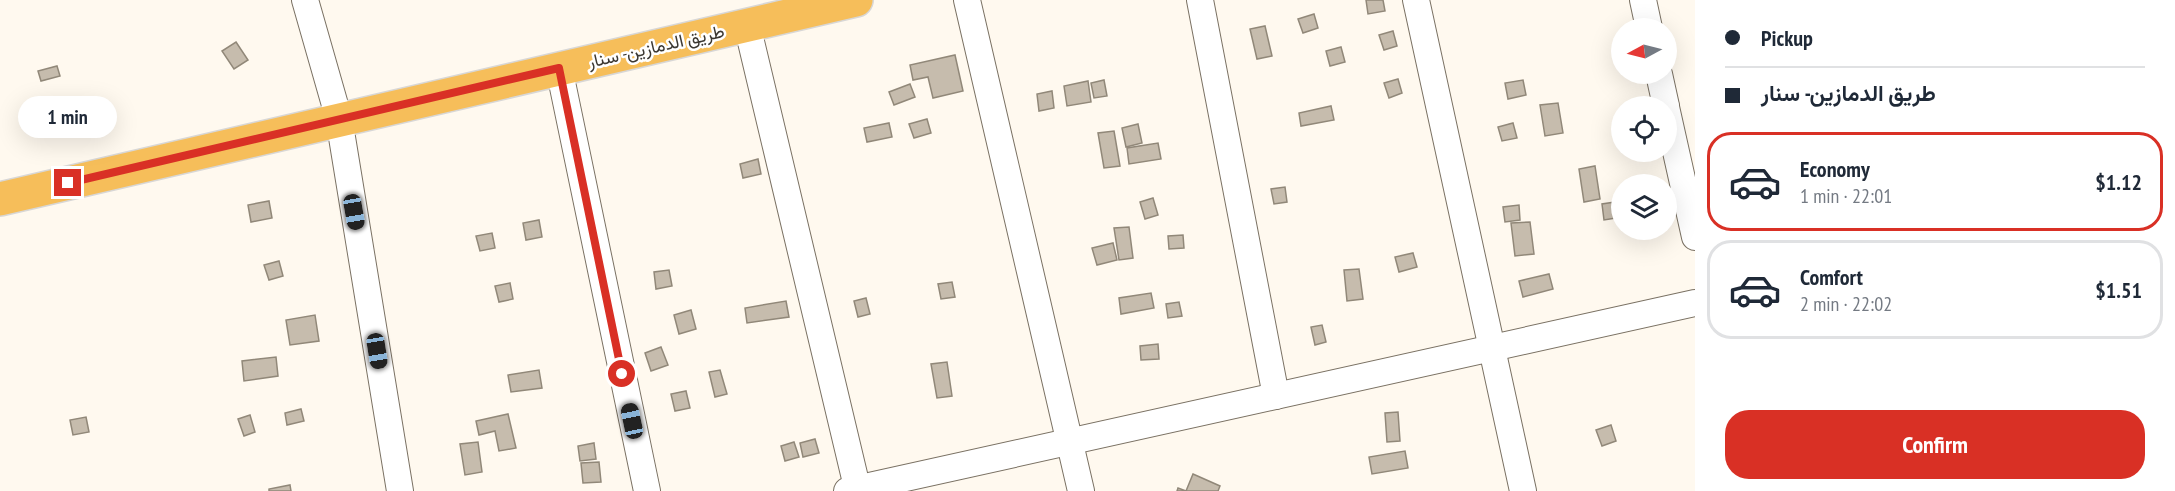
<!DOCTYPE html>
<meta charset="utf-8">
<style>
:root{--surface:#fff;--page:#f2f2f3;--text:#1f2937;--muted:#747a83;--line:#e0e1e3;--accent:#d93025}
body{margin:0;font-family:"PT Sans Narrow",Vazirmatn,sans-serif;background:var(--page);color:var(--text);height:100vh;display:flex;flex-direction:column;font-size:22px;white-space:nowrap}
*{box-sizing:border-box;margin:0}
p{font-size:20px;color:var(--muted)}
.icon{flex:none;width:33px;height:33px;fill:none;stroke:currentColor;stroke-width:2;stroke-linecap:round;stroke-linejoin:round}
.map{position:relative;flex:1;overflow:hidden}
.side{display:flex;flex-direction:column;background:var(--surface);width:480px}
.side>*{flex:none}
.top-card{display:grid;align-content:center;height:132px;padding:0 30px;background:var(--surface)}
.needle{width:39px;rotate:263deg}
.fabs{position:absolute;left:1611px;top:18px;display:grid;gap:12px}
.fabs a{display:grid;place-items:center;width:66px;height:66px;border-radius:50%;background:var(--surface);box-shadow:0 6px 24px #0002;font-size:30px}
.end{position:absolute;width:27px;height:27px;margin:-14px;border:8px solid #d93025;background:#fff;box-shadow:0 0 0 3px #fff}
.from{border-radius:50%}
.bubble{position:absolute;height:42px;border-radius:21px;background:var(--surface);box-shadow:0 6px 24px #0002;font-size:20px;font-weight:700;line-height:42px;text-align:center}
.car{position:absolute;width:18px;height:36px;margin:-18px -9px;border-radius:8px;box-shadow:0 0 4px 2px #0007;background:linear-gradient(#222 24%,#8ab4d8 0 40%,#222 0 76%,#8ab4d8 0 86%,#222 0)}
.top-card b{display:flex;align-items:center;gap:21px;height:57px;font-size:22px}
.top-card b+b{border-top:2px solid var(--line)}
.top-card i{width:15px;height:15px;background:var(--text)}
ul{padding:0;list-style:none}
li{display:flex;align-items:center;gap:18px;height:99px;margin:0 12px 9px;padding:0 18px;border:3px solid var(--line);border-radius:24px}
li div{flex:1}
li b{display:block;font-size:22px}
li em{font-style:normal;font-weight:700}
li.active{border-color:var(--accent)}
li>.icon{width:54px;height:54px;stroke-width:1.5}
.button{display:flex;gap:12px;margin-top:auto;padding:12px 30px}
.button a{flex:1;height:69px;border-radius:24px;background:var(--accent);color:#fff;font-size:24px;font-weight:700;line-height:69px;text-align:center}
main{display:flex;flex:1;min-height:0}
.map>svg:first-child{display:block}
.building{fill:#c6bcad;stroke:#918879;stroke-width:1.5}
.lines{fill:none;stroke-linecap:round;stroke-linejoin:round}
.minor-casing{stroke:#7a7163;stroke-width:28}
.highway-casing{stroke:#d8d7d6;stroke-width:36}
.minor{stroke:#fff;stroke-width:26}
.highway{stroke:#f6be5a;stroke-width:33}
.route{stroke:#d93025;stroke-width:8}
.labels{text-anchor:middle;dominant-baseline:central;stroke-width:5;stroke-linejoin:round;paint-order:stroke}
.street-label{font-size:18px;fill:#3c3832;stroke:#fff}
</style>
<main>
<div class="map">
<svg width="1695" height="491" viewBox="0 0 1695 491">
<rect width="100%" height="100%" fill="#fff9ef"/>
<!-- building -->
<g class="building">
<path d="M1366 0H1383L1385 11 1368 14Z"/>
<path d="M1314 14 1318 28 1303 33 1298 19Z"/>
<path d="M1265 26 1272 56 1257 59 1250 29Z"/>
<path d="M1393 31 1397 46 1384 50 1379 35Z"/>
<path d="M236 42 248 60 234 69 222 51Z"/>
<path d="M1341 47 1345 62 1330 66 1326 51Z"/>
<path d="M955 55 963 91 933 98 928 77 913 80 910 65Z"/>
<path d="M57 66 60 76 41 81 38 71Z"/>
<path d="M1398 79 1402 93 1389 98 1384 83Z"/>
<path d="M1104 80 1107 96 1094 98 1091 83Z"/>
<path d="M1523 80 1526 95 1508 99 1505 83Z"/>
<path d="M1088 81 1091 102 1067 106 1064 86Z"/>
<path d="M910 84 915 97 894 105 889 92Z"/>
<path d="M1052 91 1054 108 1039 111 1037 94Z"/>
<path d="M1558 103 1563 133 1545 136 1540 105Z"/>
<path d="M1331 106 1334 120 1301 126 1299 113Z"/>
<path d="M927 119 931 133 914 138 909 124Z"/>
<path d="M889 123 892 137 867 142 864 128Z"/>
<path d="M1513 123 1517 138 1502 141 1498 127Z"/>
<path d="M1138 124 1142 143 1126 147 1122 128Z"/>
<path d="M1114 131 1120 166 1104 168 1098 133Z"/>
<path d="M1158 143 1161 159 1129 164 1127 148Z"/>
<path d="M758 159 761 174 743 178 740 164Z"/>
<path d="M1595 166 1600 199 1584 202 1579 169Z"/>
<path d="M1285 187 1287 202 1274 204 1271 189Z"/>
<path d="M1153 198 1158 215 1145 219 1140 202Z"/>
<path d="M269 201 272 218 251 222 248 205Z"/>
<path d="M1621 201 1622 217 1604 220 1602 204Z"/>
<path d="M1519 205 1520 220 1505 222 1503 207Z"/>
<path d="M539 220 542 237 526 240 523 223Z"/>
<path d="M1530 222 1534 254 1515 256 1511 223Z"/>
<path d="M1129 227 1133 258 1119 260 1114 228Z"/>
<path d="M1637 230H1653V234L1639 237Z"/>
<path d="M492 233 495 248 480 251 476 236Z"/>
<path d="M1183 235 1184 248 1169 249 1168 236Z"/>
<path d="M1113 243 1117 260 1097 265 1092 248Z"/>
<path d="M1413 253 1417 267 1399 272 1395 257Z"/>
<path d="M279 261 283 276 269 280 264 265Z"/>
<path d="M1359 269 1363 299 1347 301 1344 270Z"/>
<path d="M669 270 672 286 656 289 654 272Z"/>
<path d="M1549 274 1553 289 1523 297 1519 281Z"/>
<path d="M952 282 955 297 941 299 938 284Z"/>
<path d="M510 283 513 299 499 302 495 286Z"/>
<path d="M1151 293 1154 308 1121 314 1119 298Z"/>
<path d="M866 298 870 314 858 317 854 301Z"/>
<path d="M786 301 789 317 747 323 745 308Z"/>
<path d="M1179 302 1182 316 1168 318 1166 304Z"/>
<path d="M691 310 696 329 679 334 674 315Z"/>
<path d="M315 315 319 341 290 345 286 320Z"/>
<path d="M1322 325 1326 342 1315 345 1311 327Z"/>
<path d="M1158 344 1159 359 1141 360 1140 346Z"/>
<path d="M661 347 668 365 651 371 645 353Z"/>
<path d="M276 357 278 376 244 381 242 361Z"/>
<path d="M947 362 952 396 937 398 931 364Z"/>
<path d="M539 370 542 388 511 392 508 375Z"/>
<path d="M720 370 727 394 715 397 709 372Z"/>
<path d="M686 391 690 408 675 411 671 394Z"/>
<path d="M301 409 304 421 287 425 285 413Z"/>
<path d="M1398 412 1400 441 1387 442 1385 413Z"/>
<path d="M508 414 516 448 499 451 495 431 479 435 476 421Z"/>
<path d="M250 415 255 432 244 436 238 419Z"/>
<path d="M86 417 89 432 73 435 70 420Z"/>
<path d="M1611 425 1616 441 1602 446 1596 430Z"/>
<path d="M815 439 819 453 803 457 800 443Z"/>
<path d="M478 442 482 472 465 475 460 444Z"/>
<path d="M794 442 799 457 785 461 781 446Z"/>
<path d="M594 443 596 459 580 461 578 446Z"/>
<path d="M1405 451 1408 468 1372 474 1369 457Z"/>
<path d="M599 462 601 482 583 483 581 463Z"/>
<path d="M1193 474 1220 486 1218 491H1177L1178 488 1186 491Z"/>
<path d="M290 485 291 491H269V489Z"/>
</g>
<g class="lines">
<defs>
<g id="minor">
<path d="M305 0 339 119 400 491"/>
<path d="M967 0 1081 491"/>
<path d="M1200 0 1276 396"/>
<path d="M1416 0 1523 491"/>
<path d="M1643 0 1649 28"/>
<path d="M747 25 858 491"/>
<path d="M559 68 647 491"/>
<path d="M1659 74 1666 106"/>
<path d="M1666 107 1695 237"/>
<path d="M847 491 1695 303"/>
</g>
<path id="highway" d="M0 199 856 0"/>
</defs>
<!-- minor casing -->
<use href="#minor" class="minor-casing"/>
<!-- highway casing -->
<use href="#highway" class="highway-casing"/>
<!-- minor -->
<use href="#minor" class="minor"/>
<!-- highway -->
<use href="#highway" class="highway"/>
</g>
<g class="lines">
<!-- route -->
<path class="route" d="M68 183 559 68 622 374"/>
</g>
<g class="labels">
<!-- street labels -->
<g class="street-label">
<text transform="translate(656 46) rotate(-13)">طريق الدمازين- سنار</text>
</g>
</g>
</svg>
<div class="fabs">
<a><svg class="needle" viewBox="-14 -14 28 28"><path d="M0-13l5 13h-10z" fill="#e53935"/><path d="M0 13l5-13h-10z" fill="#747a83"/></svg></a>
<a><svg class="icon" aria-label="locate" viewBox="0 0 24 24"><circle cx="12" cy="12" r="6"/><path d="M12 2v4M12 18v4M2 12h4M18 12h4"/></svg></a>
<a><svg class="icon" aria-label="layers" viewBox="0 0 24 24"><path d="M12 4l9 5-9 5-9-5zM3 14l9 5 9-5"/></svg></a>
</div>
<i class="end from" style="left:622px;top:374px"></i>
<i class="end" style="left:68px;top:183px"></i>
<div class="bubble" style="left:18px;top:96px;width:99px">1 min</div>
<i class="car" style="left:354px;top:212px;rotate:170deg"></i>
<i class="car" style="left:377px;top:351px;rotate:171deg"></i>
<i class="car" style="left:632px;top:421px;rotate:348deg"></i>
</div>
<section class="side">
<div class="top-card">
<b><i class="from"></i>Pickup</b>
<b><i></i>طريق الدمازين- سنار</b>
</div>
<ul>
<li class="active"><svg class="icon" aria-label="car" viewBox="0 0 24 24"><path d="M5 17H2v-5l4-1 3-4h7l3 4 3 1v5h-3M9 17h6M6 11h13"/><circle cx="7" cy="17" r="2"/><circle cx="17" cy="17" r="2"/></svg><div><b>Economy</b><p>1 min · 22:01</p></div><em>$1.12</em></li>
<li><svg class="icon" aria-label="car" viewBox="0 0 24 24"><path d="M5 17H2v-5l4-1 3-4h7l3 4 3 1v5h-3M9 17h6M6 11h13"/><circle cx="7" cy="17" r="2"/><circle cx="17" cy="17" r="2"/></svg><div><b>Comfort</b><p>2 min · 22:02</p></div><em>$1.51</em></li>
</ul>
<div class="button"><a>Confirm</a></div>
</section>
</main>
